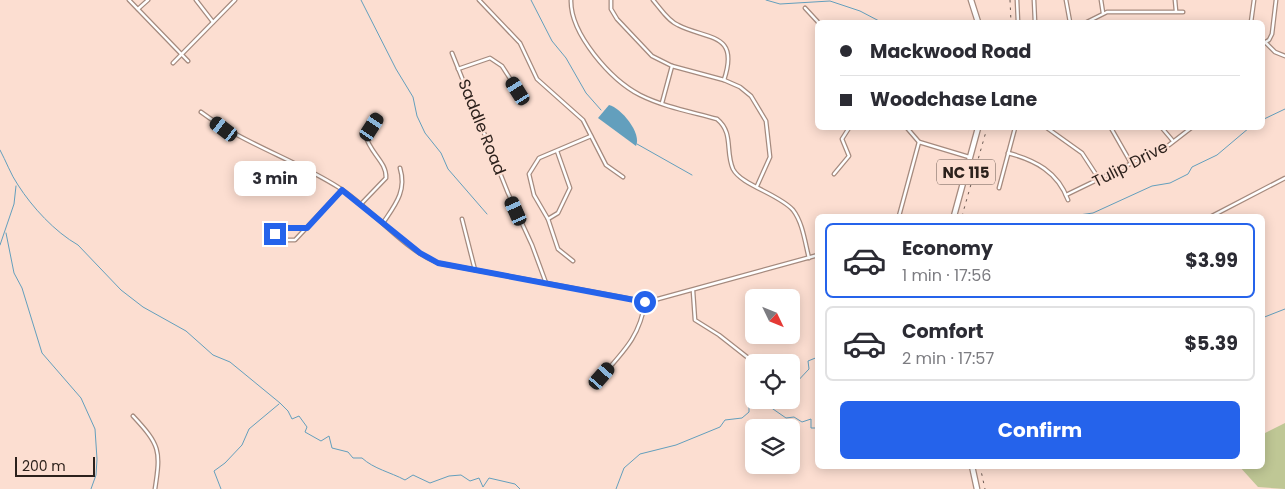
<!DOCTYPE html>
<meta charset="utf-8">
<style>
:root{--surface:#fff;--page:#f2f2f3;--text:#2b2b33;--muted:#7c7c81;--line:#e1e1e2;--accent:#2563eb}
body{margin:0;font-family:Poppins,sans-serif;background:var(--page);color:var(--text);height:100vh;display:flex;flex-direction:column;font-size:19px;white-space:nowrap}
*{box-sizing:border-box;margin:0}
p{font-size:16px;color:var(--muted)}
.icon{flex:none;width:28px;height:28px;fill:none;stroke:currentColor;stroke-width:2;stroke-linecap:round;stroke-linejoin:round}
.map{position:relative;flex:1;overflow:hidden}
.side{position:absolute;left:815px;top:214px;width:450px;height:255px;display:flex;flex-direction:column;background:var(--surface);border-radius:8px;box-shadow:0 2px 12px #0003}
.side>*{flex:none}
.guide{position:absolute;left:815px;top:20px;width:450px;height:110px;border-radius:8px;box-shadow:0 2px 12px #0003;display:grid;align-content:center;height:110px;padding:0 25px;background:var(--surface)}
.needle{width:32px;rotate:133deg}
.buttons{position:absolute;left:745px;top:289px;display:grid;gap:10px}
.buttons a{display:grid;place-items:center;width:55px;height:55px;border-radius:8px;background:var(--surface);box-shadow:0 2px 12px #0003;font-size:25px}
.scale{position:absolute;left:15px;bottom:12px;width:80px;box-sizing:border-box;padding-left:5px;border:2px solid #2c211c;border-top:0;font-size:14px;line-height:18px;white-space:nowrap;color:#2c211c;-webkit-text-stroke:4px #fcded1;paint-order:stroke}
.end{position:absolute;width:22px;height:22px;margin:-11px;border:6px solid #2563eb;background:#fff;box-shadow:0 0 0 2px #fff}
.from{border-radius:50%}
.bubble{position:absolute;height:35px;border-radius:8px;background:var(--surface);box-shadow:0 2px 12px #0003;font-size:16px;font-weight:700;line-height:35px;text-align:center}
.car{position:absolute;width:15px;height:30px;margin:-15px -8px;border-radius:6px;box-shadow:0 0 4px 1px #0007;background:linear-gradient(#222 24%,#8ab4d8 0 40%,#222 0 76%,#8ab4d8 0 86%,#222 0)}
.guide b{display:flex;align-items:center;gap:18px;height:48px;font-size:19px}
.guide b+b{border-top:1px solid var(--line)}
.guide i{width:12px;height:12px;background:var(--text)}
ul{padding:9px 0 0;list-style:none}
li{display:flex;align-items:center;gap:15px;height:75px;margin:0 10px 8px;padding:0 15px;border:2px solid var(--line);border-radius:8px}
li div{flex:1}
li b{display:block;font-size:19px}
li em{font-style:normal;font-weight:700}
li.current{border-color:var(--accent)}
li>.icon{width:45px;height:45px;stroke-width:1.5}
.action{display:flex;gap:10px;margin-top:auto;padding:10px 25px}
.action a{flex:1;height:58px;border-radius:8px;background:var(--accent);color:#fff;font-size:20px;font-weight:700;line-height:58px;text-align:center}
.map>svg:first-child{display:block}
.green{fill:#bfc795}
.water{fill:#639fbd}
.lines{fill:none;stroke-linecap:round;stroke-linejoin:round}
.stream{stroke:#639fbd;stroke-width:1}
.street-casing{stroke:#a58a7e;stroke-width:5}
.primary-casing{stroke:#a58a7e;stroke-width:7}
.street{stroke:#fff;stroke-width:2.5}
.primary{stroke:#fff;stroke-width:4.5}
.rail{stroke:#6a5952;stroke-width:1;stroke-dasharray:2.5 5;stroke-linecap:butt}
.route{stroke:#2563eb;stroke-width:6}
.labels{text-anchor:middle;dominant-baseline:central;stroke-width:4.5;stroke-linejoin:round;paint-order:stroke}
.shield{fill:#fcded1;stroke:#6a5a52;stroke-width:1}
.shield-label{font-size:15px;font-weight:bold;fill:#2c211c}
.street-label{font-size:16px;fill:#2c211c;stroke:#fcded1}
</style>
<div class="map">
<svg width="1285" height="489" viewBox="0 0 1285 489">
<rect width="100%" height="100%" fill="#fcded1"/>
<!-- green -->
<path class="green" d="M1285 423V489L1258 487 1239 466H1262L1263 434Z"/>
<!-- water -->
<path class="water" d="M609 105C621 108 642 133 636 146L598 118Z"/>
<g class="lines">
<!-- stream -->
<g class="stream">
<path d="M361 0 396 69 413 97 417 116 425 133 441 153 448 169 487 214"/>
<path d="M531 0 552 41 566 58 586 93 601 110"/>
<path d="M766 0 780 4 830 1 860 11 881 22"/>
<path d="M1262 120 1285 109"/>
<path d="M637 144 692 175"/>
<path d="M0 150C6 161 11 175 18 185 32 207 55 232 78 245L121 290 143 307 186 331 213 355 230 362 280 403 288 411 292 419 299 416 307 427 305 432 321 441 329 436 332 448 348 452 353 458H362C374 469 390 472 405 480L413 475 430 483 449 476 461 475 470 481 479 478 483 487 489 478 515 484 520 489"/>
<path d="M1079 215 1093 213 1152 186 1170 183 1188 174 1192 167 1217 155 1249 128"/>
<path d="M6 233 14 273 22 288 42 353 81 398 95 429 97 459 96 475 91 489"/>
<path d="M0 245 14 204 16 186"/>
<path d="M1262 318 1285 309"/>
<path d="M791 394 793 386 809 369 808 361 818 357"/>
<path d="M760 400 786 418 794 417 802 422 811 419V428H818"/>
<path d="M221 489 214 471 225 463 242 445 249 429 279 404"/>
<path d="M616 489 624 468 640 454 676 445 720 427 725 420 742 418 749 412V399L754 398"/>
</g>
<defs>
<g id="street">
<path d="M129 0 188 61"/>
<path d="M196 0 213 22"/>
<path d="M479 0 520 43 537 79 583 120 606 165 623 177"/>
<path d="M571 0C570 34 611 80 640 95 664 107 692 112 717 119 734 133 725 151 733 169 741 185 779 194 793 210 803 223 805 243 809 258"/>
<path d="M611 0V9L617 19 652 56 672 66 724 80C740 32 707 40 678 25 668 21 660 8 653 0"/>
<path d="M1017 0 1018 22"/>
<path d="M1034 0 1035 22"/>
<path d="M1066 0 1070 22"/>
<path d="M1101 0 1103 13"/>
<path d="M1175 0 1176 11"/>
<path d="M805 8 818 22"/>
<path d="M138 9 148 0"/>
<path d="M1087 22 1107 12H1183"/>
<path d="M1251 22 1254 0"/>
<path d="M1266 43 1275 52 1285 56"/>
<path d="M1262 44 1269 40 1272 34 1276 0"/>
<path d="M452 53 508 193 532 245 546 283"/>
<path d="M173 63 235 0"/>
<path d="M458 69 490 58 502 66 518 91"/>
<path d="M724 80 740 87 751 96 766 121 770 157 757 186"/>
<path d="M662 103 672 66"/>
<path d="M201 112C244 144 294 159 338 187 372 208 401 248 438 263L647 302 818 255"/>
<path d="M907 128 919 142 969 157"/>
<path d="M1047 128 1082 153 1099 179"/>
<path d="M1111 128 1131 163"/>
<path d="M1162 128 1173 141"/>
<path d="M1008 153C1035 160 1058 172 1068 200"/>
<path d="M834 174 849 156 842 139 849 128"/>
<path d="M999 188 1015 128"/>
<path d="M1066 195 1169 145 1191 128"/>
<path d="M361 204 386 178C387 162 369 152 366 136L378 118"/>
<path d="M899 216 919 142"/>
<path d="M1212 216 1285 178"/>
<path d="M462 219 475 270"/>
<path d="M548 219 558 213 570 188 557 151"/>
<path d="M383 223C395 205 407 191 400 168"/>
<path d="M307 228H279L275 234 279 240H295L342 190"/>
<path d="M573 261 558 249 548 219 534 195 529 174 539 158 591 136"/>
<path d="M693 291 695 320 719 335 747 357"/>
<path d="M602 376C624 351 640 336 645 302"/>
<path d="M133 416C160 445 161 450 155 489"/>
</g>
<g id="primary">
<path d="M971 0 978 22"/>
<path d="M954 216 978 128"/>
<path d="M972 466 977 489"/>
</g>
</defs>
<!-- street casing -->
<use href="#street" class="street-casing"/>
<!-- primary casing -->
<use href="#primary" class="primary-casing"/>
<!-- street -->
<use href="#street" class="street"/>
<!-- primary -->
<use href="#primary" class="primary"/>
<!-- rail -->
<g class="rail">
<path d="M1010 0 1011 22"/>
<path d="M962 216 987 128"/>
<path d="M980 466 985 489"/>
</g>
</g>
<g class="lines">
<!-- route -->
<path class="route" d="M275 234 279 228H307L342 190 420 253 438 263 645 302"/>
</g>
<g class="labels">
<!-- shield labels -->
<rect class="shield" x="937" y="159.5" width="58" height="25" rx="4"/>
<g class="shield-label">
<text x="966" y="172">NC 115</text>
</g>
<!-- street labels -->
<g class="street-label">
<text transform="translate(482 127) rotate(68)">Saddle Road</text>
<text transform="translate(1130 164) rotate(-27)">Tulip Drive</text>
</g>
</g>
</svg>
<div class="buttons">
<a><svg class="needle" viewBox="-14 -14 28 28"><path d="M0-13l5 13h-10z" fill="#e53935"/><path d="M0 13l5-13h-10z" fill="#7c7c81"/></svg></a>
<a><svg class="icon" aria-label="locate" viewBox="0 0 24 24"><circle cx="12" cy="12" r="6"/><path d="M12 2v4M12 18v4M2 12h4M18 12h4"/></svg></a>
<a><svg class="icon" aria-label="layers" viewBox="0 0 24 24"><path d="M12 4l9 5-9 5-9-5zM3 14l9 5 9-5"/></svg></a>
</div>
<div class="scale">200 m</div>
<i class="end from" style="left:645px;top:302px"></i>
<i class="end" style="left:275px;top:234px"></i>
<div class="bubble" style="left:234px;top:161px;width:82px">3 min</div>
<i class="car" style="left:518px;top:91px;rotate:328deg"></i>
<i class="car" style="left:372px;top:127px;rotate:33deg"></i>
<i class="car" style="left:224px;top:129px;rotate:307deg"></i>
<i class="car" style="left:516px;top:211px;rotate:336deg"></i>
<i class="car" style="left:602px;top:376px;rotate:41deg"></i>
<div class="guide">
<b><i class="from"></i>Mackwood Road</b>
<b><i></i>Woodchase Lane</b>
</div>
<section class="side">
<ul>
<li class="current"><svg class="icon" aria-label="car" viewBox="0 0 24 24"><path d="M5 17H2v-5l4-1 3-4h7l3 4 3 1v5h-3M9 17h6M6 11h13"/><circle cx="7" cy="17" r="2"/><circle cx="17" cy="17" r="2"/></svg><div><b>Economy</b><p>1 min · 17:56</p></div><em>$3.99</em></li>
<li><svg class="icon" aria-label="car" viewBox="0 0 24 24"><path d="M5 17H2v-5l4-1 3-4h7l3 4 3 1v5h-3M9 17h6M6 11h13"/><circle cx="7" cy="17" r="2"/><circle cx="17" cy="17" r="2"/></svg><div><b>Comfort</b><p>2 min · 17:57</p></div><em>$5.39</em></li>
</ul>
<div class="action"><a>Confirm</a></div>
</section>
</div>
